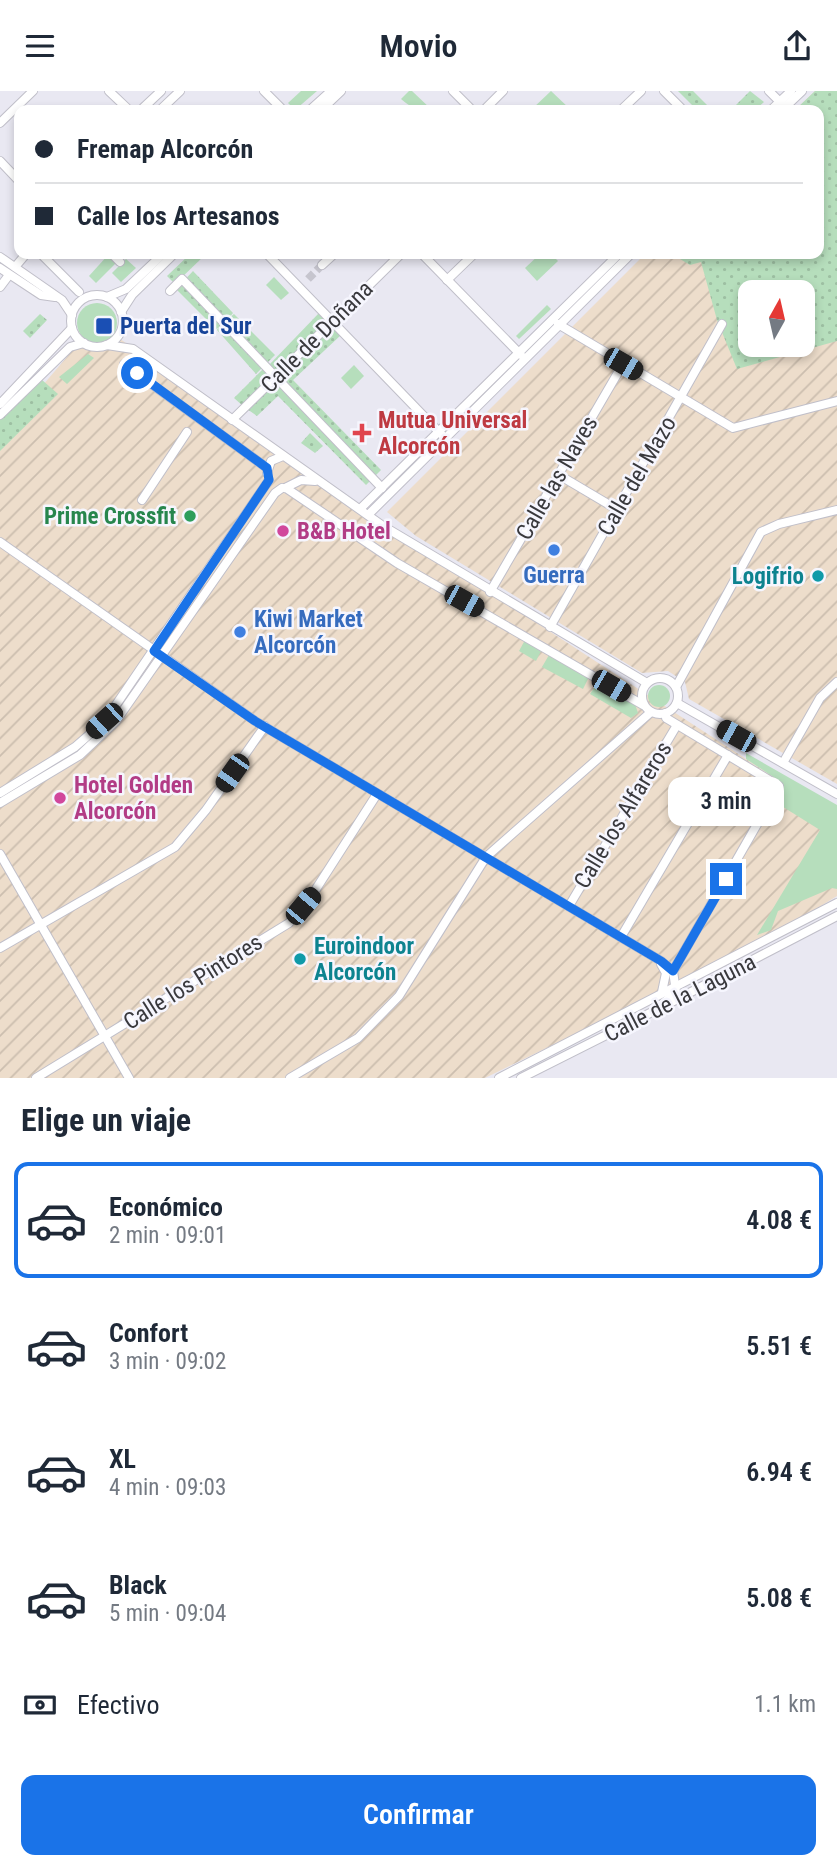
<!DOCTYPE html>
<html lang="es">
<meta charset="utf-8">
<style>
:root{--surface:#fff;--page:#f6f6f7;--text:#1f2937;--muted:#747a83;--line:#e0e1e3;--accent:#1a73e8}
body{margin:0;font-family:"Roboto Condensed",sans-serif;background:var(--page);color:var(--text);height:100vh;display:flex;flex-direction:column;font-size:26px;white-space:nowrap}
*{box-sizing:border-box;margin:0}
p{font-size:23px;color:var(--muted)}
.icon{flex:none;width:38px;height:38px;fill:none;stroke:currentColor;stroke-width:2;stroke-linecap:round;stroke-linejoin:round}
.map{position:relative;height:987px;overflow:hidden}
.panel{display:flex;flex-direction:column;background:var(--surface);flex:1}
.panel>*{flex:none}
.hud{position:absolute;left:14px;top:14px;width:810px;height:154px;border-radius:14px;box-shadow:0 4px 10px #0003;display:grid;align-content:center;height:154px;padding:0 21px;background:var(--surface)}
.needle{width:46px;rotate:8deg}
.controls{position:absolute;left:738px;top:189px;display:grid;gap:14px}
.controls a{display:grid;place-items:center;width:77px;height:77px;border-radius:14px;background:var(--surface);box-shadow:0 4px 10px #0003;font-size:35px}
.end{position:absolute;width:32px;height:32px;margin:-16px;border:9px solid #1a73e8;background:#fff;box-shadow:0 0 0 4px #fff}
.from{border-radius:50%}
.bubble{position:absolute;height:49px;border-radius:14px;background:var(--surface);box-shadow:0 4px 10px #0003;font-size:23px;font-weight:600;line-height:49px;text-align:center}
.car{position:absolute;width:21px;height:42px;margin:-21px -10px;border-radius:9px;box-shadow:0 0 5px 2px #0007;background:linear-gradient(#222 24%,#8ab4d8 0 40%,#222 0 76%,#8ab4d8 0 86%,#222 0)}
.hud b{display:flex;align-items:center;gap:24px;height:66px;font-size:26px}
.hud b+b{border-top:2px solid var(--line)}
.hud i{width:18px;height:18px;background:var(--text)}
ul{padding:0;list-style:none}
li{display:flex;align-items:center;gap:21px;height:116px;margin:0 14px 10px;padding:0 7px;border:4px solid transparent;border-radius:14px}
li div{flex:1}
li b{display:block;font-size:26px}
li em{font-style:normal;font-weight:600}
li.on{border-color:var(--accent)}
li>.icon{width:63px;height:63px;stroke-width:1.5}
h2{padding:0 21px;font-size:32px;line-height:84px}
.pay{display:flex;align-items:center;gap:18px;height:77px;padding:0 21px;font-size:26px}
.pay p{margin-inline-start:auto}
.button{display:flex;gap:14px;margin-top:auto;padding:14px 21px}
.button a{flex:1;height:80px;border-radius:14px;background:var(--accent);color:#fff;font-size:28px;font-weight:600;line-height:80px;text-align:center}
header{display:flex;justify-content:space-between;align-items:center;height:91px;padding:0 21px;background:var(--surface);font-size:32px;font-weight:600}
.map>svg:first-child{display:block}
.industrial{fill:url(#industrial-furrows);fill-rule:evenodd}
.grass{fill:#b6debc}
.park{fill:url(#park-dots);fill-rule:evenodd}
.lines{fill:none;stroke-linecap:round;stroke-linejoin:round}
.minor-tunnel{stroke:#c6c5ce;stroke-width:8;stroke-dasharray:8 4;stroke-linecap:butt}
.minor-casing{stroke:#c0bfc9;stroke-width:10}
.minor{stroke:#fff;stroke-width:8}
.route{stroke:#1a73e8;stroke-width:9}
.transit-dot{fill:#1a4fb4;stroke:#f6f6fe;stroke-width:2.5}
.health-dot{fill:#e0444e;stroke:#f6f6fe;stroke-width:2.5}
.leisure-dot{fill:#2e9e5b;stroke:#f6f6fe;stroke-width:2.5}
.hotel-dot{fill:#d1479c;stroke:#f6f6fe;stroke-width:2.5}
.shop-dot{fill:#3f7fe0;stroke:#f6f6fe;stroke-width:2.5}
.culture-dot{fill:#0f9aa8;stroke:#f6f6fe;stroke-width:2.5}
.labels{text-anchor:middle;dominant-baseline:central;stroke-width:5;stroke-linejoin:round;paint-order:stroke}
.transit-label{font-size:23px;font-weight:bold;fill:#164399;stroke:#f6f6fe;text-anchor:start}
.street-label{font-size:23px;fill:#39393d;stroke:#f6f6fe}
.health-label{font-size:23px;font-weight:bold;fill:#be3a42;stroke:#f6f6fe;text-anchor:start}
.leisure-label{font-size:23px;font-weight:bold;fill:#27864d;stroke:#f6f6fe;text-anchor:end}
.hotel-label{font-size:23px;font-weight:bold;fill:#b23c85;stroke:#f6f6fe;text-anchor:start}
.shop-label{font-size:23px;font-weight:bold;fill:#366cbe;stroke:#f6f6fe}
.culture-label{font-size:23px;font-weight:bold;fill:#0d838f;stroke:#f6f6fe;text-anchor:end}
</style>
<header><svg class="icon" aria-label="menu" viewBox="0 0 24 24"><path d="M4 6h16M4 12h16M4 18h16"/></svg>Movio<svg class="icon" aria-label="share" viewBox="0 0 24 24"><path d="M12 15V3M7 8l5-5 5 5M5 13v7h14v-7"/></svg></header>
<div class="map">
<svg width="837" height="987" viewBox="0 0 837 987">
<defs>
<pattern id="industrial-furrows" width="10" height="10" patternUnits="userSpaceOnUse" patternTransform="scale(1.75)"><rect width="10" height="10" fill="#edddcb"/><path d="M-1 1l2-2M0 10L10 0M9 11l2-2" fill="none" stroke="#ccbeaf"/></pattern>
<pattern id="park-dots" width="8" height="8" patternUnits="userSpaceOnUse" patternTransform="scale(1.75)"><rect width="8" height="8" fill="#b6debc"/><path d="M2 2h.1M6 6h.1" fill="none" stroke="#9dbfa2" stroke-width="1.8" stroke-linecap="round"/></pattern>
</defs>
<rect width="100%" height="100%" fill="#e9e8f2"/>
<!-- industrial -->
<g class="industrial">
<path d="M815 0H837V693L689 608 685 591 668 580 642 582 416 445 387 421 645 163H819V19H795ZM751 201H803V254H751Z"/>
<path d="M97 231 289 371 837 727V805L758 854 485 987H0V344Z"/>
</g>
<!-- grass -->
<g class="grass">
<path d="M301 0H317L295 19 288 12Z"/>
<path d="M409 0H412L432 19C418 19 411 17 401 8Z"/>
<path d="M551 0 571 19H531Z"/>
<path d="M540 163H551L558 170 537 190 525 177Z"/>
<path d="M108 164 117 171 96 192 89 185Z"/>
<path d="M126 168 136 177 121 191 112 182Z"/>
<path d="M274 186 289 202 281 209 266 194Z"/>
<circle cx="97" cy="232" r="20"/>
<path d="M547 214 551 218 519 248 516 245Z"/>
<path d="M88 263 94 267 67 293 59 286Z"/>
<path d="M354 274 364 285 351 298 341 287Z"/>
<path d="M525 549 542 558 536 570 519 560Z"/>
<path d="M549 564 589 586 583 598 542 576Z"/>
<path d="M598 591 635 613 638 622 631 627 590 603Z"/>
<circle cx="659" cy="605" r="11"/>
<path d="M746 662 837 714V798L832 797 778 820 771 839 757 844 820 739 780 714 775 687 746 668Z"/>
</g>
<!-- park -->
<g class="park">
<path d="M678 0H693L712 19H697Z"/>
<path d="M750 0 764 11 755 19H731Z"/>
<path d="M815 0H837V250L737 278 717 229 701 171 690 174 680 168H664L661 163H819V19H795ZM751 201H803V254H751Z"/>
<path d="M190 163H206L175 193 167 185Z"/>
<path d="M193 180 233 222 229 227 234 223 275 264 256 283 217 239 218 237 216 238 176 198Z"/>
<path d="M319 222 328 231 276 282 269 274Z"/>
<path d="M40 223 47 229 30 247 23 240Z"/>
<path d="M332 234 341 244 293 289 381 379 374 386 280 286Z"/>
<path d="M265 276 274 286 243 315 234 307Z"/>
<path d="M41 288 58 303 0 360V329Z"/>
<path d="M276 289 372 388 366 394 278 305 257 325 247 318Z"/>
<path d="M310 342 323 355 315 362 301 352Z"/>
</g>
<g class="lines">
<!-- minor-tunnel -->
<path class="minor-tunnel" d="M308 188 322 174"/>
<defs>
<g id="minor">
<path d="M109 0 129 19"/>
<path d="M264 0 283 19"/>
<path d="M453 0 472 19"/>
<path d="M664 0 683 19"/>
<path d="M769 0 782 13"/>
<path d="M143 17 161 0"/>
<path d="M160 19 180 0"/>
<path d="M310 19 331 0"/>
<path d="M321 19 341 0"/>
<path d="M484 19 503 0"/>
<path d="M621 19 641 0"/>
<path d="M771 19 791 0"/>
<path d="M782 19 802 0"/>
<path d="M0 32 33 0"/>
<path d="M0 70 19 90"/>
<path d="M41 163 79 201"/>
<path d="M112 163 120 171"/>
<path d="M267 163 442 344"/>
<path d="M422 163 521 264"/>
<path d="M0 166 62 209 72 224"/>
<path d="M322 174 334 163"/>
<path d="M15 176 26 163"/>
<path d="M0 177 41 204 55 206"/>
<path d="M447 189 474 163"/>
<path d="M0 196 9 184"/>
<path d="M170 200 182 188 382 397"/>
<circle cx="97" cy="230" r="26"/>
<path d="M107 206 126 198 163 163"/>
<path d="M121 221 132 204 174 163"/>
<path d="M558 233 733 337 837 310"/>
<path d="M107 254 133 258 383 435 647 592"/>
<path d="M124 273 267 377"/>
<path d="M0 313 72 237"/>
<path d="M0 324 70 256 84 252"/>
<path d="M232 329 401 163"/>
<path d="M267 382 271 370 283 365"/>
<path d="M559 384 618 419"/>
<path d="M285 397 301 389 315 390"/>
<path d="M286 397 397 472 643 614"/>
<path d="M142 409 187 341"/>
<path d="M360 418 619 163"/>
<path d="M368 424 631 163"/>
<path d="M0 451 255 630 661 870 673 880 676 901 654 920"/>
<path d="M490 501 623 273"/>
<path d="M550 536 722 233"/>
<circle cx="660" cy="605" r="18"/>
<path d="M676 596 761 441 779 433 837 419"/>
<path d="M677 612 837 703"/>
<path d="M666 622V627L779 695 673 880"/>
<path d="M783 672 820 607 837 591"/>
<path d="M0 702 75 656 105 630 269 389"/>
<path d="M0 712 80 664 116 630 275 402 282 397"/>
<path d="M0 763 129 987"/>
<path d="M569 815 677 634"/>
<path d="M621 846 728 664"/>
<path d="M0 857 175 756 206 719 265 635"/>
<path d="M661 873 666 882 662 901"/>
<path d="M668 913 837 825"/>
<path d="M36 987 289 832 316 798 377 703"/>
<path d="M290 987 358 947 399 905 486 766 651 621"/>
<path d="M499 987 837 812"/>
<path d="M521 987 656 919"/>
</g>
</defs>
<!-- minor casing -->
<use href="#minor" class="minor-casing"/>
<!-- minor -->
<use href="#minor" class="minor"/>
</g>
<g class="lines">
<!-- route -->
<path class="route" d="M137 282 267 377 269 389 154 560 255 630 661 870 673 880 726 788"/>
</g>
<!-- markers -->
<rect class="transit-dot" x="95" y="226" width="18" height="18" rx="3.5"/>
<path class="health-dot" d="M358.5 331.5h7v7h7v7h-7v7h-7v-7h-7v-7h7z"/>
<circle class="leisure-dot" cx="190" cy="425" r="7"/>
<g class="hotel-dot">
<circle cx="283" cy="440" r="7"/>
<circle cx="60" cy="707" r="7"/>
</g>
<g class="shop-dot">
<circle cx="554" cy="459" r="7"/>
<circle cx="240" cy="541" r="7"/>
</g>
<g class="culture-dot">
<circle cx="818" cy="485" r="7"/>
<circle cx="300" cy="868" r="7"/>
</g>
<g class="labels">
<!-- transit labels -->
<g class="transit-label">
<text x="120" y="235">Puerta del Sur</text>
</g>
<!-- street labels -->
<g class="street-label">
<text transform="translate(317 246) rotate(-45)">Calle de Doñana</text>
<text transform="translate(637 385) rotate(-60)">Calle del Mazo</text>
<text transform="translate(557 387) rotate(-60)">Calle las Naves</text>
<text transform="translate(623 724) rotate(-59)">Calle los Alfareros</text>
<text transform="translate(193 891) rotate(-32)">Calle los Pintores</text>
<text transform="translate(680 907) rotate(-27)">Calle de la Laguna</text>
</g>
<!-- health labels -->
<g class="health-label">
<text x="378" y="329">Mutua Universal<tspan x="378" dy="26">Alcorcón</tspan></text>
</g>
<!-- leisure labels -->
<g class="leisure-label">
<text x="176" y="425">Prime Crossfit</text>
</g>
<!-- hotel labels -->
<g class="hotel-label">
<text x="297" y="440">B&amp;B Hotel</text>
<text x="74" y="694">Hotel Golden<tspan x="74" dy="26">Alcorcón</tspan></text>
</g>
<!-- shop labels -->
<g class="shop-label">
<text x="554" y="484">Guerra</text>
<text x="254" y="528" text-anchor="start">Kiwi Market<tspan x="254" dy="26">Alcorcón</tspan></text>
</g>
<!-- culture labels -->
<g class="culture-label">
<text x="804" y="485">Logifrio</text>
<text x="314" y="855" text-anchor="start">Euroindoor<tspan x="314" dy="26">Alcorcón</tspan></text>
</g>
</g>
</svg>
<div class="controls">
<a><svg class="needle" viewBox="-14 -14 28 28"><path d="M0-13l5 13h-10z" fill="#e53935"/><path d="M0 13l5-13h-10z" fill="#747a83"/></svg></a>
</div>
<i class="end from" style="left:137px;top:282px"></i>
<i class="end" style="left:726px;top:788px"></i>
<div class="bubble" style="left:668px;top:686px;width:116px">3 min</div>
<i class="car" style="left:623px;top:273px;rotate:120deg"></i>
<i class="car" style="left:464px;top:510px;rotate:119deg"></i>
<i class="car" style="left:611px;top:595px;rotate:120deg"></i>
<i class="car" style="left:104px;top:630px;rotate:228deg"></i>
<i class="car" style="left:736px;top:645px;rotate:299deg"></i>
<i class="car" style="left:232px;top:682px;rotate:215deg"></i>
<i class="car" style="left:303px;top:815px;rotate:40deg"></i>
<div class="hud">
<b><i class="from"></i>Fremap Alcorcón</b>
<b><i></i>Calle los Artesanos</b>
</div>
</div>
<section class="panel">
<h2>Elige un viaje</h2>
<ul>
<li class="on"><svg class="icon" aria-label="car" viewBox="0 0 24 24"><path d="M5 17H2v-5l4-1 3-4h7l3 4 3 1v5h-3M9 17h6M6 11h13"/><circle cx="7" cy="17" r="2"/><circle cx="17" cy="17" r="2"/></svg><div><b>Económico</b><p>2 min · 09:01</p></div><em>4.08 €</em></li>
<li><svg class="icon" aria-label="car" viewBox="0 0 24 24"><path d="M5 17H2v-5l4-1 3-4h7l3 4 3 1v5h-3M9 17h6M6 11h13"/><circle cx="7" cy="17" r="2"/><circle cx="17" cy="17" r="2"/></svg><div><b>Confort</b><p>3 min · 09:02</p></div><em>5.51 €</em></li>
<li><svg class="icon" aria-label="car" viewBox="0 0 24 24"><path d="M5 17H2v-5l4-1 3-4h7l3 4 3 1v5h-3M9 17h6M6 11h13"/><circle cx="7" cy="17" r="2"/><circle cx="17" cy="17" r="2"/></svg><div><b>XL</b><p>4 min · 09:03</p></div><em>6.94 €</em></li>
<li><svg class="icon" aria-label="car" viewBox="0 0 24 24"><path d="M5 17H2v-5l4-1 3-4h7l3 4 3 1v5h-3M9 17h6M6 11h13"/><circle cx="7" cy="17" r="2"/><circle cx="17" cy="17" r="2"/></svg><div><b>Black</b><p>5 min · 09:04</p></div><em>5.08 €</em></li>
</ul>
<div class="pay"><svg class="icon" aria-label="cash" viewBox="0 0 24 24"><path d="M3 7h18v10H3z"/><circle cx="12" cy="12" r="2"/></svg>Efectivo<p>1.1 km</p></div>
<div class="button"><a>Confirmar</a></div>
</section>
